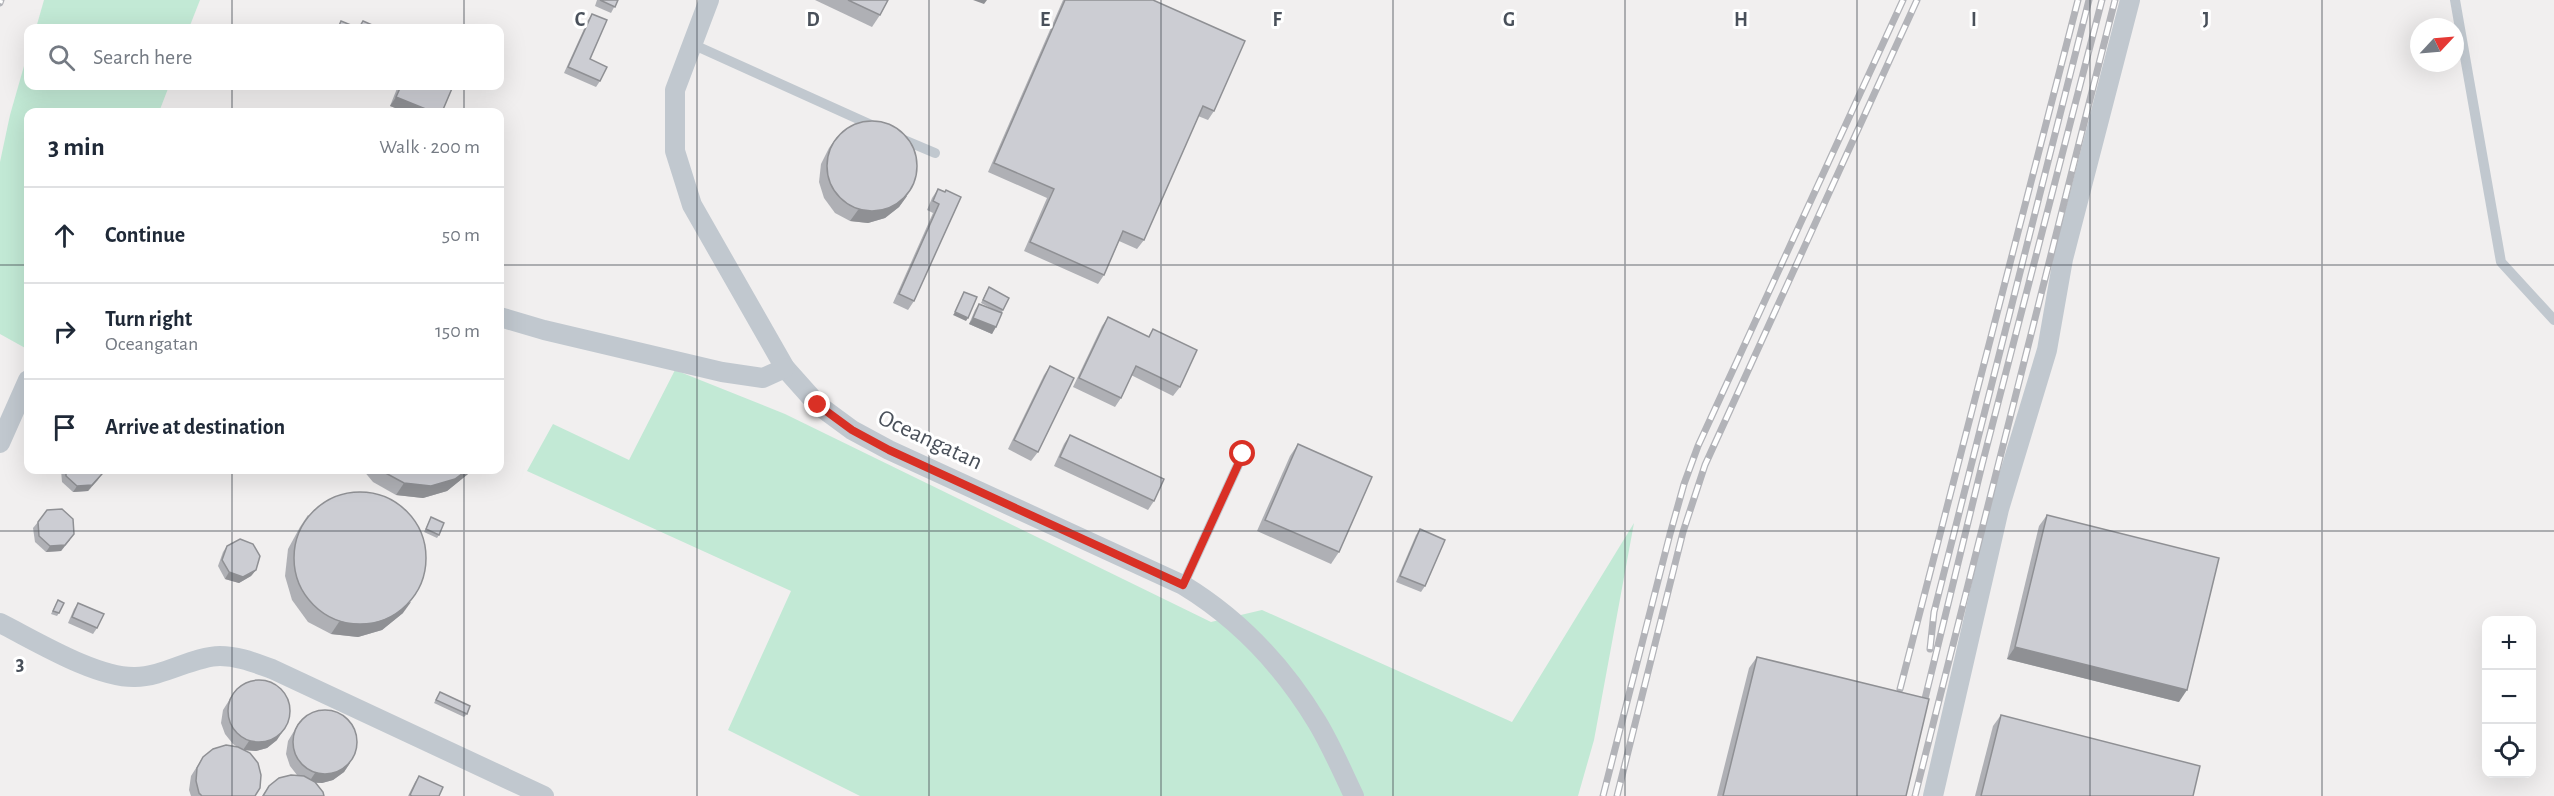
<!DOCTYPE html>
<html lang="en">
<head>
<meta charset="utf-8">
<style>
	body { margin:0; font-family:"Alegreya Sans",sans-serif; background:#f6f6f7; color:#1f2937 }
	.controls { position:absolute; right:18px; bottom:18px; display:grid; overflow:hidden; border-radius:12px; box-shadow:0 6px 24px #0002 }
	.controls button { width:54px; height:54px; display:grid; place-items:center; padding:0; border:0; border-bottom:2px solid #e0e1e3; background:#fff; color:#1f2937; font:30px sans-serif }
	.compass { position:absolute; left:2410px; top:18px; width:54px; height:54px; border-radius:50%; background:#fff; box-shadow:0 6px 24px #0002; rotate:64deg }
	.stop { position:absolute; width:18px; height:18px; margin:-14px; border:4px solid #d93025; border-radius:50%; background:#fff }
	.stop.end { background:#d93025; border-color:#fff; box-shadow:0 2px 6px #0008 }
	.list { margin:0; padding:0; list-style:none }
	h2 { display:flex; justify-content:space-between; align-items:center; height:78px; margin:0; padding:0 24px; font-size:26px }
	h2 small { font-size:20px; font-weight:400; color:#747a83 }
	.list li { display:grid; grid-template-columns:39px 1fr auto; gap:18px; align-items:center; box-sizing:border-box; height:96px; padding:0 24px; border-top:2px solid #e0e1e3 }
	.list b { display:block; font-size:22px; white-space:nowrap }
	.list p { margin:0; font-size:20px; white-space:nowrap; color:#747a83 }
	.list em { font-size:20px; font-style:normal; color:#747a83 }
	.icon { flex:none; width:33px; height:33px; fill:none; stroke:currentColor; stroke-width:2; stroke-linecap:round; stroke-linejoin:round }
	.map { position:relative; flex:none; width:2554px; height:796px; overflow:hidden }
	.search { position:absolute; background:#fff; box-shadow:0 6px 24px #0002; left:24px; top:24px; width:480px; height:66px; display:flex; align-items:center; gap:15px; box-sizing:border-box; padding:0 21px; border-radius:12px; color:#747a83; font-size:22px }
	.panel { position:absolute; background:#fff; box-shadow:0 6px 24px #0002; left:24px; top:108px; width:480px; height:366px; border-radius:12px }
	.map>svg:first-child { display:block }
	.green { fill:#c2e9d5 }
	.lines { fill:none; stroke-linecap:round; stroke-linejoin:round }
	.service { stroke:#c1c8cf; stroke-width:10 }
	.minor { stroke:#c1c8cf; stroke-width:20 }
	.rail-casing { stroke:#b2b3b8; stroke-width:7 }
	.rail { stroke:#fff; stroke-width:4.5; stroke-dasharray:14; stroke-linecap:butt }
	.wall { fill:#afb0b5 }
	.shaded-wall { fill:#8f9094 }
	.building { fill:#cccdd3; stroke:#8f9094; stroke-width:1.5 }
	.route { stroke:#d93025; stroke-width:8 }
	.grid { fill:none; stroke:#49505a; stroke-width:1.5; stroke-opacity:0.55 }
	.labels { text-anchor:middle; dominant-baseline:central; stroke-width:6; stroke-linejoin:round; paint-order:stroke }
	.street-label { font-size:24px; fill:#49505a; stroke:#fff }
	.grid-label { font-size:20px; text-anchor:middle; font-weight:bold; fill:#49505a; stroke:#fff; stroke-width:6; stroke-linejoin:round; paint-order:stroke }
</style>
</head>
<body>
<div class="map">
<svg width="2554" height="796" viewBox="0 0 2554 796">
	<rect width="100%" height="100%" fill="#f1efef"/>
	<g class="green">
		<polygon points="44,0 200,0 189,28 36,28"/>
		<polygon points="28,52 28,86 169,86 159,112 28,112 27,349 0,334 0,162 10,115"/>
		<polygon points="675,370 785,414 1211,622 1262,610 1512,722 1634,523 1594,740 1578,796 860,796 728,730 791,591 527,471 553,424 629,460"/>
	</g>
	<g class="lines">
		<g class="service">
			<polyline points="2455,0 2501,262 2554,320"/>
			<polyline points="692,44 878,128"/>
			<polyline points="897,137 935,153"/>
			<polyline points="1183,585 1243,454"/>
		</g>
		<g class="minor">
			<path d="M 709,0 L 675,90 L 675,151 L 692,205 L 785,368 L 818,405 L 852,430 L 889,450 L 1183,585 C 1239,619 1283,666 1317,722 C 1331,745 1342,771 1354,796"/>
			<polyline points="500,317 544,330 722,372 763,378 785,368"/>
			<polyline points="0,443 28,380"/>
			<path d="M 0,623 C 36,641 96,678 135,677 C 163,677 194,656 220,656 C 239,656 255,663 272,669 L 544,796"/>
			<polyline points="1933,796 1999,509 2047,350 2063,259 2130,0"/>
		</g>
		<g class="rail-casing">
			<g id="rail">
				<polyline points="0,3 1,0"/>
				<polyline points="1930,649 1934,612 2089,0"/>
				<polyline points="1900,689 2078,0"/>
				<polyline points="1921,715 1982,465 2102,0"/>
				<polyline points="1603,796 1670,534 1684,484 1698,446 1903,0"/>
				<polyline points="1617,796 1683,532 1705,465 1917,0"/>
				<polyline points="1915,796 2115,0"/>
			</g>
		</g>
		<use href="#rail" class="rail"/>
	</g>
	<g class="wall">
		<polygon points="597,0 618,0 611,13 595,6"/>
		<polygon points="815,0 888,0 880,15 872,27"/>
		<polygon points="1063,0 1153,0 1214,111 1208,120 1198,116 1144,240 1137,249 1119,241 1104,275 1098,284 1024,251 1047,198 988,172"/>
		<polygon points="592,14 590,59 600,81 596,87 564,73 588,20"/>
		<polygon points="398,86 453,86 442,112 406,112 390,106"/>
		<polygon points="837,137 907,196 899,207 885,218 868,223 850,221 835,213 824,198 819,182 821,164 829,148"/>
		<polygon points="938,189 945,192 914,301 908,310 893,303 933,213 927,210 932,198"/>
		<polygon points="987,290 1003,310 992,334 969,324 975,310 979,304 996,311 981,303"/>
		<polygon points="1108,317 1148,337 1153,329 1180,387 1173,396 1131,375 1121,398 1115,407 1073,387 1102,326"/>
		<polygon points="1050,366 1038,452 1031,461 1008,449 1044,375"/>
		<polygon points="1070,435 1154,501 1148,510 1054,466 1064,444"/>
		<polygon points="1298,444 1339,552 1331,564 1257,531 1290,456"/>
		<polygon points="61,470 102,470 98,480 88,491 73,492 62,482"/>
		<polygon points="363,470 471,470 468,474 447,491 423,498 396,495 373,482"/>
		<polygon points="308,515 403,613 382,630 358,637 331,634 308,622 292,600 285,576 288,549 300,527"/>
		<polygon points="2047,515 2179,702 2007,659 2039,526"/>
		<polygon points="431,517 439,535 437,538 424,532"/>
		<polygon points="38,522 70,540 61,551 46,552 35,542 33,528"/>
		<polygon points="1420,529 1425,586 1421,592 1396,582 1416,535"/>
		<polygon points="227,546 256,570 251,576 239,583 225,579 218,566 223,552"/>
		<polygon points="58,600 59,613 57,616 51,614"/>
		<polygon points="78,603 97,628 93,634 68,623 74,609"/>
		<polygon points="1757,657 1906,796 1717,796 1749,668"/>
		<polygon points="235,691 277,740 267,748 256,751 245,750 255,796 191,796 189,790 191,776 203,757 236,746 233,744 225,734 221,723 223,710"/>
		<polygon points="440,692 467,714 464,717 434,703"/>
		<polygon points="2001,715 2193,796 1975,796 1993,726"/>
		<polygon points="300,721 350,763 344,772 333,780 322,783 315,783 324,796 262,796 269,786 297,775 290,766 286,754 288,741"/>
		<polygon points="419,776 439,796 408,796 415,782"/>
	</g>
	<g class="shaded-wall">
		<polygon points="973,0 987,0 984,4"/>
		<polygon points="396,97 433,112 406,112 390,106"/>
		<polygon points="907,196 899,207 885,218 868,223 850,221 858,210"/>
		<polygon points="955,312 968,318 966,321 953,315"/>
		<polygon points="973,318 996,327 992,334 969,324"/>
		<polygon points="467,470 471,470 468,474 447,491 423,498 396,495 404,483"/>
		<polygon points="102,474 88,491 73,492 77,486"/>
		<polygon points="74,534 61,551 46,552 50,546"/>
		<polygon points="256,570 251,576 239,583 225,579 229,572"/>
		<polygon points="411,602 403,613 382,630 358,637 331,634 339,622"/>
		<polygon points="2015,647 2187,690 2179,702 2007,659"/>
		<polygon points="283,731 277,740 267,748 256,751 243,750 249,741"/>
		<polygon points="350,763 344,772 333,780 322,783 309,782 315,773"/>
	</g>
	<g class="building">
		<polygon points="600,0 618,0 615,7"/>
		<polygon points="848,0 888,0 880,15"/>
		<polygon points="1065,0 1153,0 1245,41 1214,111 1203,106 1144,240 1123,231 1104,275 1030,242 1054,189 994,163"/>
		<polygon points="592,14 607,20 590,59 607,67 600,81 568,67"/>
		<polygon points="341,21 358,28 338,28"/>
		<polygon points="363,21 379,28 359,28"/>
		<polygon points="401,86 453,86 442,112 433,112 396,97"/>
		<circle cx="872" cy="166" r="45"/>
		<polygon points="938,189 945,192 946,190 961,197 914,301 899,294 939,204 933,201"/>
		<polygon points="989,287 1009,298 1003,310 983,300"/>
		<polygon points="964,292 977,297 968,318 955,312"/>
		<polygon points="979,304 1002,313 996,327 973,318"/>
		<polygon points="1108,317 1149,337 1153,329 1197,350 1180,387 1136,366 1121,398 1079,378"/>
		<polygon points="1050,366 1074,378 1038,452 1014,440"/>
		<polygon points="1070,435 1164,479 1154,501 1060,457"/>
		<polygon points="1298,444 1372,477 1339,552 1265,520"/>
		<polygon points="66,470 102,470 102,474 92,485 77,486 66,476"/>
		<polygon points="380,470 467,470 455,479 431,486 404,483"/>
		<circle cx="360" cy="558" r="66"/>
		<polygon points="62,509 73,519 74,534 65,545 50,546 39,536 38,522 47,510"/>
		<polygon points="2047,515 2219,558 2187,690 2015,647"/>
		<polygon points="431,517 444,523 439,535 426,529"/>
		<polygon points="1420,529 1445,540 1425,586 1400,576"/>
		<polygon points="240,539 253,544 260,556 256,570 243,577 229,572 222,560 227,546"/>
		<polygon points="58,600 64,603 59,613 53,611"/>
		<polygon points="78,603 104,614 97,628 72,617"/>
		<polygon points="1757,657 1929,699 1906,796 1723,796"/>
		<circle cx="259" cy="711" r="31"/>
		<polygon points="440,692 470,706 467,714 436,700"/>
		<circle cx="325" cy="742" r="32"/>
		<polygon points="2001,715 2200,766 2193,796 1981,796"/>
		<polygon points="226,745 238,747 250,753 258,763 261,775 260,788 255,796 202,796 199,793 196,781 197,768 203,757 213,749"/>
		<polygon points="291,775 304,776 315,782 323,792 324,796 263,796 269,786 279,778"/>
		<polygon points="419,776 443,787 439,796 412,796 410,795"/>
	</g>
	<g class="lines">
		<polyline class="route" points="818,405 852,430 889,450 1183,585 1243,454"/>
	</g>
	<path class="grid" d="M 232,0 L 232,28M 464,0 L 464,28M 697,0 L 697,796M 929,0 L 929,796M 1161,0 L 1161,796M 1393,0 L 1393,796M 1625,0 L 1625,796M 1857,0 L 1857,796M 2090,0 L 2090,796M 2322,0 L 2322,796M 232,86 L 232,112M 464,86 L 464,112M 0,265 L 28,265M 500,265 L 2554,265M 232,470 L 232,796M 464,470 L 464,796M 0,531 L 2554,531"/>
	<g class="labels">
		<g class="street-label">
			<text transform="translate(930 440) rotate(25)">Oceangatan</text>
		</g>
	</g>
	<g class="grid-label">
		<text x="580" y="26">C</text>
		<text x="813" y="26">D</text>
		<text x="1045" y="26">E</text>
		<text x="1277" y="26">F</text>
		<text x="1509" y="26">G</text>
		<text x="1741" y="26">H</text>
		<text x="1974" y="26">I</text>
		<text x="2206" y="26">J</text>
		<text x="20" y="670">3</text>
	</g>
</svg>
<div class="controls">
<button>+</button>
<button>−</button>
<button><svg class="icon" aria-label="locate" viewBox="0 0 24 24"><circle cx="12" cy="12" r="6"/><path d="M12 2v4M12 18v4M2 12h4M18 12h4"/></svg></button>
</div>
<svg class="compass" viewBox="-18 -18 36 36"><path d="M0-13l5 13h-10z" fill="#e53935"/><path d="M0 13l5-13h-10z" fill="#747a83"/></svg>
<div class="stop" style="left:1243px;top:454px"></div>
<div class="stop end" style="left:818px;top:405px"></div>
<div class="search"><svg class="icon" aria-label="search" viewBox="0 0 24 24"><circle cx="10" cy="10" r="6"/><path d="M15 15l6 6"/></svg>Search here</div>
<section class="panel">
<h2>3 min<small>Walk · 200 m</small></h2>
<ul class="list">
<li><svg class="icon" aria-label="ahead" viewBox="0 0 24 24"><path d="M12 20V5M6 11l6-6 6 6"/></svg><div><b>Continue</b></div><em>50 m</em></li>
<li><svg class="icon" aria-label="right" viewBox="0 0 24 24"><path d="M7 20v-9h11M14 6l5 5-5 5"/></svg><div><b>Turn right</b><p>Oceangatan</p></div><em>150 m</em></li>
<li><svg class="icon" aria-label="arrive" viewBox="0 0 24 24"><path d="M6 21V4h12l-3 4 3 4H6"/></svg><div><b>Arrive at destination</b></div></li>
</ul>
</section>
</div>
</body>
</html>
